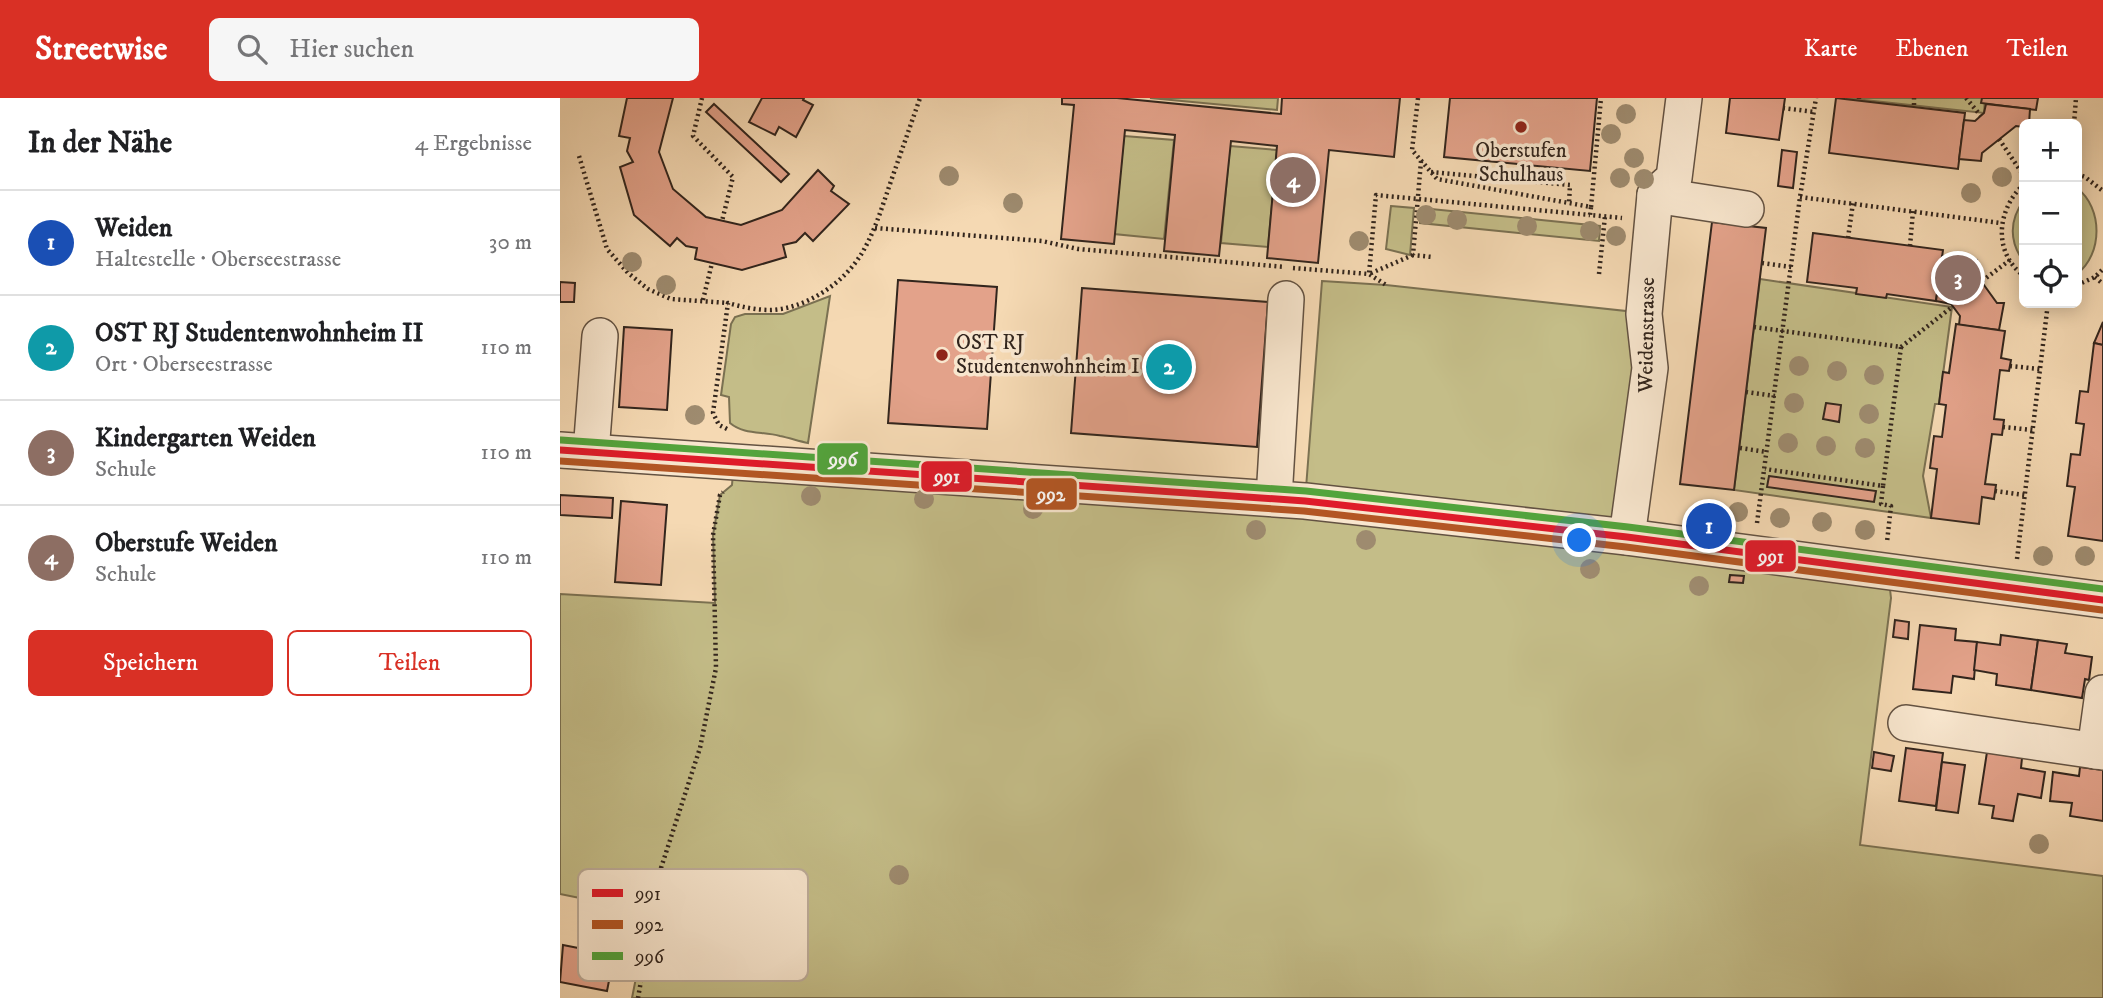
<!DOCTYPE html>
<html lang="de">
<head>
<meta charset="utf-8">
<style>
	body { margin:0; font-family:"IM FELL DW Pica",serif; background:#f6f6f6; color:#202124 }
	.controls { position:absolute; right:21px; top:21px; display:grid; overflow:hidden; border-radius:10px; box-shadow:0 4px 18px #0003 }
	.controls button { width:63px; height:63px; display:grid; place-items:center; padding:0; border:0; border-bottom:2px solid #e0e0e0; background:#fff; color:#202124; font:35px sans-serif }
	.you { position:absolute; left:1020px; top:443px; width:24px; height:24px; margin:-18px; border:5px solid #fff; border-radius:50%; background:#1a73e8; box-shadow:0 0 0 10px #1a73e833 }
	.badge { display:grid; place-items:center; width:46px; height:46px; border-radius:50%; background:#d93025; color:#fff; font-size:23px; font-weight:700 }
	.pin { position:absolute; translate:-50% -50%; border:4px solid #fff; box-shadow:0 2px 7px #0006 }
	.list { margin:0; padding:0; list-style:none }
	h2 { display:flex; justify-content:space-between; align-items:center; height:91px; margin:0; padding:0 28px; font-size:30px }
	h2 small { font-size:23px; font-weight:400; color:#757577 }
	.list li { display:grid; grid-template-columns:46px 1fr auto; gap:21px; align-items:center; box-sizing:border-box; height:105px; padding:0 28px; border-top:2px solid #e0e0e0 }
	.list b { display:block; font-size:26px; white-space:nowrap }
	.list p { margin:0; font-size:23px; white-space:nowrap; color:#757577 }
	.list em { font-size:23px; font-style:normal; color:#757577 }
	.actions { display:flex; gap:14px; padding:21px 28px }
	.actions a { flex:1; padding:16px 0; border:2px solid #d93025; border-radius:10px; text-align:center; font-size:24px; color:#d93025 }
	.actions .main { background:#d93025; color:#fff }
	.icon { flex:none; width:38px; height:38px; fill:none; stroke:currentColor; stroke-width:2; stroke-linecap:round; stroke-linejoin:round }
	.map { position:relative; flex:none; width:1543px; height:900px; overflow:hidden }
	header { display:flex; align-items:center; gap:42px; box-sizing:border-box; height:98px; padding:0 35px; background:#d93025; color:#fff }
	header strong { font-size:33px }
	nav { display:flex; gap:38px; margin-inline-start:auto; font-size:24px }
	.search { width:490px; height:63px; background:#f6f6f6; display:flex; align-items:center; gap:18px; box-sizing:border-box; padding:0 24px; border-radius:10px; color:#757577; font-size:26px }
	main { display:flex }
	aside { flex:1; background:#fff }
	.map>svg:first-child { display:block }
	.green { fill:#c4bd88; stroke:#7b7152; stroke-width:2 }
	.building { fill:#e3a28a; stroke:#32251d; stroke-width:2 }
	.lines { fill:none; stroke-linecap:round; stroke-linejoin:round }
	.minor-casing { stroke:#635242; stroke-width:38 }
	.path { stroke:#32251d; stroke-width:4.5; stroke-dasharray:2 3.5; stroke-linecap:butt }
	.minor { stroke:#f8e6ce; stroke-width:35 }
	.bus-1-casing { stroke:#f8e6ce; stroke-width:12 }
	.bus-2-casing { stroke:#f8e6ce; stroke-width:12 }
	.bus-3-casing { stroke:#f8e6ce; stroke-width:12 }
	.bus-1 { stroke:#df1b2a; stroke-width:7 }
	.bus-2 { stroke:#b35624; stroke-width:7 }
	.bus-3 { stroke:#52a43c; stroke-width:7 }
	.tree { fill:#9e8b6f }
	.poi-dot { fill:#8f2418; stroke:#f8e6ce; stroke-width:2.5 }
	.labels { text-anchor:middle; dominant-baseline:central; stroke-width:7; stroke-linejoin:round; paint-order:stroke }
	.poi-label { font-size:21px; fill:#32251d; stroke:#f8e6ce }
	.street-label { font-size:21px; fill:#32251d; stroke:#f8e6ce }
	.key { fill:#f8e6ce; stroke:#bdac99; stroke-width:2 }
	.key-label { font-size:19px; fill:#32251d }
	.line-badge { stroke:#f8e6ce; stroke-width:2.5 }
	.badge-label { font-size:19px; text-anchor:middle; font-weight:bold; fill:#fff }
</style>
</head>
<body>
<header>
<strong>Streetwise</strong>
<div class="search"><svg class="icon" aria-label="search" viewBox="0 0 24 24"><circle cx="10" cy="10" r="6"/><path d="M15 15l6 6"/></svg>Hier suchen</div>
<nav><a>Karte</a><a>Ebenen</a><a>Teilen</a></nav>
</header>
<main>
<aside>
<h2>In der Nähe<small>4 Ergebnisse</small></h2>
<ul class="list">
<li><span class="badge" style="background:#1a4fb4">1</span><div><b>Weiden</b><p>Haltestelle · Oberseestrasse</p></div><em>30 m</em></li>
<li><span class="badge" style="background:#0f9aa8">2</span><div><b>OST RJ Studentenwohnheim II</b><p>Ort · Oberseestrasse</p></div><em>110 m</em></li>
<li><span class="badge" style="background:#8d6e63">3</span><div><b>Kindergarten Weiden</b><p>Schule</p></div><em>110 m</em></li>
<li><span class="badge" style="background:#8d6e63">4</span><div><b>Oberstufe Weiden</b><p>Schule</p></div><em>110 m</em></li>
</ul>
<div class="actions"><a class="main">Speichern</a><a>Teilen</a></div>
</aside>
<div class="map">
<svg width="1543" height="900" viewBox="0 0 1543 900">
	<rect width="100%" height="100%" fill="#f5d9b3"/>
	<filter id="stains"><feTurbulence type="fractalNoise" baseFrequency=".00286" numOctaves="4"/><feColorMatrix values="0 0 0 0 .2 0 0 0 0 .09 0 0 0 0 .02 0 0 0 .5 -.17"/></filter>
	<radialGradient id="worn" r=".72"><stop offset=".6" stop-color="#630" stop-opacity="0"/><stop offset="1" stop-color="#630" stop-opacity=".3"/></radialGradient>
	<g class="green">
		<polygon points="590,0 718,0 717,12"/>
		<polygon points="1286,0 1425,0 1424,15"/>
		<polygon points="564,38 614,42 604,141 554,136"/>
		<polygon points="670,48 717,52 708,149 661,145"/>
		<path d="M 1517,90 C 1543,110 1543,156 1517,176 Z"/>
		<path d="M 1464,102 L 1464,164 C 1449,144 1449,122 1464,102 Z"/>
		<polygon points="831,108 854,110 850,157 826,151"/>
		<polygon points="861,110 1040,128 1039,143 860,125"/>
		<polygon points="1200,181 1392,209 1379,306 1375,306 1363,378 1371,420 1174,392"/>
		<polygon points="762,183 826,187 1075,214 1067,439 1328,474 1331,500 1300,747 1543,778 1543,900 72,900 89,814 0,796 0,496 155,505 153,437 160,397 172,387 174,363 745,403"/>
		<path d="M 270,198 L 248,345 C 238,343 230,340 220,338 C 203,333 184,337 170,325 L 169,299 L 161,297 L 171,226 L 175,219 L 185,216 L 223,216 Z"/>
	</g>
	<g class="building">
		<polygon points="67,0 113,0 99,54 113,91 146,119 181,127 222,112 258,72 274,88 271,93 289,106 253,143 245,135 236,144 223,147 226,159 182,172 135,161 137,150 126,148 117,140 110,148 74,117 60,69 73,64 67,53 70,40 59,38"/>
		<polygon points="202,0 244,0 243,2 253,7 236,39 219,29 215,37 189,24"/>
		<polygon points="502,0 557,0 721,16 722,0 840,0 834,59 769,52 758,165 707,160 717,48 671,43 659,158 604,153 615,37 565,32 554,146 501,141 514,7 502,6"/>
		<polygon points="890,0 1037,0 1030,73 884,59"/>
		<polygon points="1170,0 1225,0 1219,42 1166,35"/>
		<polygon points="1276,0 1405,15 1398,71 1269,55"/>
		<polygon points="1422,0 1478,0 1476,12 1421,5"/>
		<polygon points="154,6 229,76 221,84 146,14"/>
		<polygon points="1426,6 1470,11 1469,26 1464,26 1464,29 1456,28 1422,55 1421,63 1399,61 1404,22 1415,23 1424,15"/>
		<polygon points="1222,52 1237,54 1233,90 1218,88"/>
		<polygon points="1152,124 1206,130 1174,392 1120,386"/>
		<polygon points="1253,135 1383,152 1376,203 1327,196 1326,200 1296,196 1297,190 1247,184"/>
		<polygon points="1382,158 1417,162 1416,176 1437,205 1444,205 1439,232 1399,227 1400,218 1391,206 1376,203"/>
		<polygon points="338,182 437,189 427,331 328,325"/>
		<polygon points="0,184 15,185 14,204 0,204"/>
		<polygon points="522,190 708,204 697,349 511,335"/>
		<polygon points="1543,224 1543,247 1534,245"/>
		<polygon points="1396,226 1445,233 1441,260 1451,262 1449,273 1440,272 1434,321 1444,322 1442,337 1432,336 1425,386 1436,387 1434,401 1422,399 1419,426 1371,420 1377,371 1370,370 1374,338 1382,339 1386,307 1379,306 1383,274 1389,275"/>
		<polygon points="64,229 112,232 107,312 59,309"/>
		<polygon points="1534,245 1543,247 1543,443 1508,438 1515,389 1507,388 1511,356 1520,357 1524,326 1516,325 1520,293 1528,294"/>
		<polygon points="1266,305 1281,307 1279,324 1263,321"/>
		<polygon points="1209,378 1316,393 1314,404 1207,389"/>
		<polygon points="0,397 53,400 52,420 0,417"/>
		<polygon points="61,403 107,407 101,487 55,484"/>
		<polygon points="1159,419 1172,421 1171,430 1158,428"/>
		<polygon points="1170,477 1184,478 1183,485 1169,484"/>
		<polygon points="1335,522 1349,524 1348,541 1333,539"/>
		<polygon points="1360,527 1396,531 1395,542 1417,544 1414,581 1393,578 1391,595 1353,591"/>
		<polygon points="1441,537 1478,542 1471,592 1436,587 1437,576 1414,572 1417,544 1440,547"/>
		<polygon points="1478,542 1507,546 1505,555 1532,559 1529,582 1525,581 1522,600 1471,592"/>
		<polygon points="1346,650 1383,655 1376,708 1339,703"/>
		<polygon points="1314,654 1334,658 1331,673 1312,670"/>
		<polygon points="1427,654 1462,660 1461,670 1485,674 1481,700 1458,696 1453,723 1432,720 1434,708 1419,706"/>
		<polygon points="1382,664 1405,667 1398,715 1376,712"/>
		<polygon points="1520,669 1543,672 1543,723 1510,718 1512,705 1490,703 1493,674 1519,678"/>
		<polygon points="3,847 54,857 47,893 0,884"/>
	</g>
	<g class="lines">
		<g class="minor-casing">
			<g id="minor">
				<polyline points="1095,97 1186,111"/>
				<polyline points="0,352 745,403 1067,439 1543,502"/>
				<polyline points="31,354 40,238"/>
				<polyline points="714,400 726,201"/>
				<polyline points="1067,439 1090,270 1084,216 1095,97 1114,80 1124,0"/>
				<polyline points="1346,625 1543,654"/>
				<polyline points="1535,653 1543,595"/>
			</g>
		</g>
		<g class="path">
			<polyline points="142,0 133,38 173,79 162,123"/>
			<polyline points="858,0 852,52 877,81 1031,109 1030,117 1062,120"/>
			<polyline points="1406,0 1421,18"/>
			<polyline points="1299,1 1299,0"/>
			<polyline points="1354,7 1354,0"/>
			<polyline points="1223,10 1255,14"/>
			<polyline points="1514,26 1516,0"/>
			<polyline points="1439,41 1464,78"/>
			<polyline points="19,58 47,151 68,175 88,191 111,201 168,205"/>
			<polyline points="861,63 853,157 872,159"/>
			<polyline points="871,74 1010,87 1009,105"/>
			<polyline points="1517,76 1525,79 1543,93"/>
			<path d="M 1464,86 C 1437,111 1432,154 1464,178"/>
			<polyline points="1240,99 1441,125"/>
			<polyline points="1031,109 1041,0"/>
			<polyline points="315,130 482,143 518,151 725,169"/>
			<polyline points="1288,140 1293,105"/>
			<polyline points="1350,148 1353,113"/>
			<polyline points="853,157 809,176 816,97 1030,117"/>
			<polyline points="1202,165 1232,169"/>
			<polyline points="733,170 809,176 826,187"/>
			<polyline points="1039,176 1045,118"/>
			<polyline points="1535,179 1543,186"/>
			<polyline points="1422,183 1450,162"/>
			<polyline points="1517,187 1535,179 1543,171"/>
			<polyline points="143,202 152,165"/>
			<polyline points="1194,229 1341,249 1323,388 1205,371"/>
			<polyline points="1341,249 1392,209"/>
			<polyline points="1450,268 1480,271"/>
			<polyline points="1186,294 1215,298"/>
			<polyline points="1443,329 1473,332"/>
			<path d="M 167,331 L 159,327 L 153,315 L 168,205 C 182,209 196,212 210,212 C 246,211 284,185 302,155 C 315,133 322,109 330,86 C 340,57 350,29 360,0"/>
			<polyline points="1180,350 1207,354"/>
			<polyline points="1323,388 1321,406 1331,408 1327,444"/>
			<polyline points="1435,393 1465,397"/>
			<polyline points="1197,425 1240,99 1256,0"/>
			<polyline points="1457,461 1488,205"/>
			<polyline points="78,900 101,770 140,650 156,570 153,437 160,397 163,394"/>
		</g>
		<use href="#minor" class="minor"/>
		<g class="bus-1-casing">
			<polyline id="bus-1" points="0,352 745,403 1067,439 1543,502"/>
		</g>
		<g class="bus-2-casing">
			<polyline id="bus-2" points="0,363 744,413 1066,449 1542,512"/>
		</g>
		<g class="bus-3-casing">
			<polyline id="bus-3" points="1,342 746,393 1068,429 1543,491"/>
		</g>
		<use href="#bus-1" class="bus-1"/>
		<use href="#bus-2" class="bus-2"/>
		<use href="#bus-3" class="bus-3"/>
	</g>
	<g class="tree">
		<circle cx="1066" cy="16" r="10"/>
		<circle cx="1051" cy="36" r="10"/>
		<circle cx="1074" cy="60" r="10"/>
		<circle cx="389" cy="78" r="10"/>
		<circle cx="1442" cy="79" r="10"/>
		<circle cx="1060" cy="80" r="10"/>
		<circle cx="1084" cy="81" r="10"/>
		<circle cx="1411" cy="95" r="10"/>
		<circle cx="453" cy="105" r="10"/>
		<circle cx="866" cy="117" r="10"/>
		<circle cx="897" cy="122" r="10"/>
		<circle cx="967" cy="128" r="10"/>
		<circle cx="1030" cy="133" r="10"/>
		<circle cx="1056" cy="138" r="10"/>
		<circle cx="799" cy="143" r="10"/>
		<circle cx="72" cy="164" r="10"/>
		<circle cx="106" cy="187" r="10"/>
		<circle cx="1239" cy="268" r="10"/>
		<circle cx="1277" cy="273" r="10"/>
		<circle cx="1314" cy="277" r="10"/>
		<circle cx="1234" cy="305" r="10"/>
		<circle cx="1309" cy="316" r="10"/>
		<circle cx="135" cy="317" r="10"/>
		<circle cx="1228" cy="345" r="10"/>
		<circle cx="1266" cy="348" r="10"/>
		<circle cx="1305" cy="350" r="10"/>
		<circle cx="251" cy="398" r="10"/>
		<circle cx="364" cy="401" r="10"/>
		<circle cx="473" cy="411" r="10"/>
		<circle cx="1178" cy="414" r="10"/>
		<circle cx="1220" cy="420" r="10"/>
		<circle cx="1262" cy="424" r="10"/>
		<circle cx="696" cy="432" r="10"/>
		<circle cx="1305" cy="432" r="10"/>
		<circle cx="806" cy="442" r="10"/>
		<circle cx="1483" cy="458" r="10"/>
		<circle cx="1525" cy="458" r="10"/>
		<circle cx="1030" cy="471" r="10"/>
		<circle cx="1139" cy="488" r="10"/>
		<circle cx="1479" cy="746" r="10"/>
		<circle cx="339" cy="777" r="10"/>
	</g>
	<g class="poi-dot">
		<circle cx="961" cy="29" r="7"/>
		<circle cx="382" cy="257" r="7"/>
	</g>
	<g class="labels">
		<g class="poi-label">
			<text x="961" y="53">Oberstufen<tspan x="961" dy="24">Schulhaus</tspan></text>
			<text x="396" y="245" text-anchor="start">OST RJ<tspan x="396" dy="24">Studentenwohnheim I</tspan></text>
		</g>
		<g class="street-label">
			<text transform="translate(1087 237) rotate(-89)">Weidenstrasse</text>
		</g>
	</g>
	<rect x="18" y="771" width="230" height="112" rx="10" class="key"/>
	<rect x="32" y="791" width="31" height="8" fill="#df1b2a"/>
	<rect x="32" y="822" width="31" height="9" fill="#b35624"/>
	<rect x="32" y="854" width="31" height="8" fill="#52a43c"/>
	<g class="key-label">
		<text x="75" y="802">991</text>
		<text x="75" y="833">992</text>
		<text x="75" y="865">996</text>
	</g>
	<g class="line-badge">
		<rect x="256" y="344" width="53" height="34" rx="7" fill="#52a43c"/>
		<rect x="360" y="362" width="53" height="33" rx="7" fill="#df1b2a"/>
		<rect x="465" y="379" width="53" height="34" rx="7" fill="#b35624"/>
		<rect x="1184" y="441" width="53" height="34" rx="7" fill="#df1b2a"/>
	</g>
	<g class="badge-label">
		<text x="283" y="368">996</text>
		<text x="387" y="385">991</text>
		<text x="491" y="403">992</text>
		<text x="1211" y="465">991</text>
	</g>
	<rect width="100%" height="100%" filter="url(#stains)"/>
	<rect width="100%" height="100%" fill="url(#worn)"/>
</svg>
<div class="controls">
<button>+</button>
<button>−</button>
<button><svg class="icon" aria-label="locate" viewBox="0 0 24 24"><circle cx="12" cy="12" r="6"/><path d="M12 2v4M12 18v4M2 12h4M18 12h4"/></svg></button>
</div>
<div class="you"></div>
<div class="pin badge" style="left:1149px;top:428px;background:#1a4fb4">1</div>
<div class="pin badge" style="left:609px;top:269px;background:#0f9aa8">2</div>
<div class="pin badge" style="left:1398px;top:180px;background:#8d6e63">3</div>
<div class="pin badge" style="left:733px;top:82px;background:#8d6e63">4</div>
</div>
</main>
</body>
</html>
